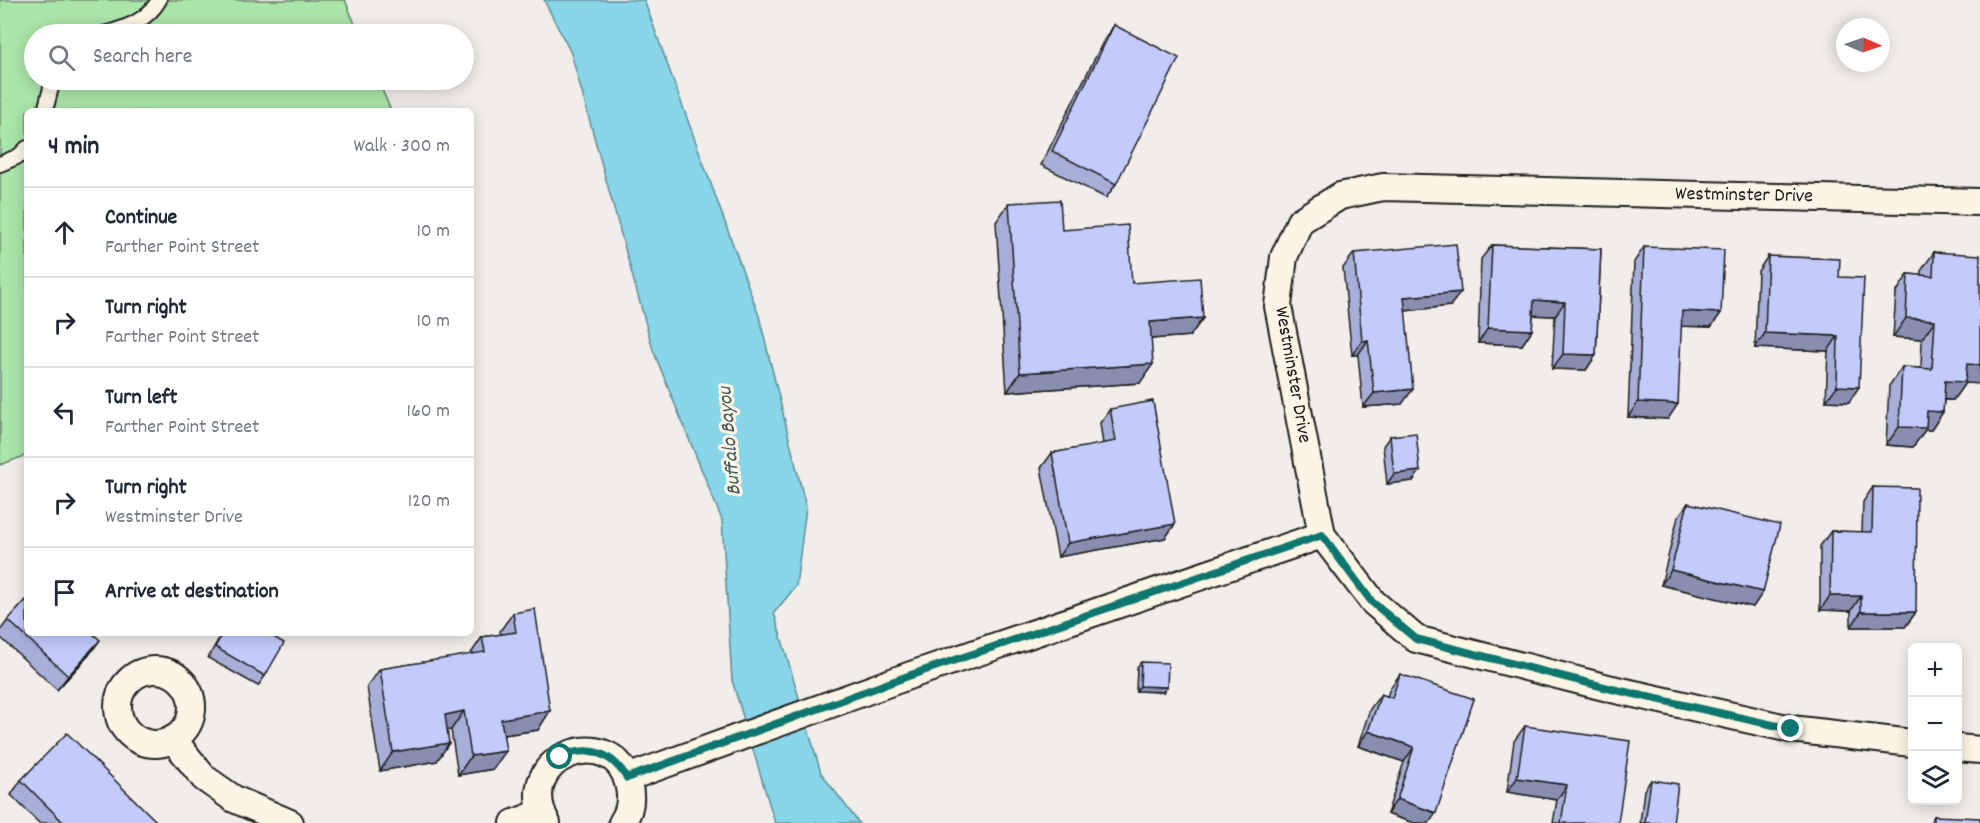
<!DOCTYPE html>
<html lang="en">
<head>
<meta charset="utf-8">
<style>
	body { margin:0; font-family:Dekko,sans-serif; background:#f2f2f3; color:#1f2937 }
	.controls { position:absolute; right:18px; bottom:18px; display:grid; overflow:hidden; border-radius:9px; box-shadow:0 3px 15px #0003 }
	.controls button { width:54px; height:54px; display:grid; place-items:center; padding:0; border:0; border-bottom:2px solid #e0e1e3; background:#fff; color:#1f2937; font:30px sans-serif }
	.compass { position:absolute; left:1836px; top:18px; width:54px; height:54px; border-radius:50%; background:#fff; box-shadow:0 3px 15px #0003; rotate:92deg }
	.stop { position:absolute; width:18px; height:18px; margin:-14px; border:4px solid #0f766e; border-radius:50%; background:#fff }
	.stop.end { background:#0f766e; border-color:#fff; box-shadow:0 2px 6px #0008 }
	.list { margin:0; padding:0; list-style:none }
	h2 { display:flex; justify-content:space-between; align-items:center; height:78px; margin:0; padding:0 24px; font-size:26px }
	h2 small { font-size:20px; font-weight:400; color:#747a83 }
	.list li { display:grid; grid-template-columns:39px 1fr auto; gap:18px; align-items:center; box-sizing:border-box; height:90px; padding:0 24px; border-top:2px solid #e0e1e3 }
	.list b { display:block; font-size:22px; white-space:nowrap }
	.list p { margin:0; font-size:20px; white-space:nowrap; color:#747a83 }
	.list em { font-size:20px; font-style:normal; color:#747a83 }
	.icon { flex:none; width:33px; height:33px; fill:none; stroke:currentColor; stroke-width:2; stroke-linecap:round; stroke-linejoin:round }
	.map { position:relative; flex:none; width:1980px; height:823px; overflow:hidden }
	.search { position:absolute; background:#fff; box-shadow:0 3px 15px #0003; left:24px; top:24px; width:450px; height:66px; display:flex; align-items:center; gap:15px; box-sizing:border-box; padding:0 21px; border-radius:33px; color:#747a83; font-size:22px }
	.panel { position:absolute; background:#fff; box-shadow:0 3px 15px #0003; left:24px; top:108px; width:450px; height:528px; border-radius:9px }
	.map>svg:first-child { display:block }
	.green { fill:#aae5aa; stroke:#638063; stroke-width:1.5 }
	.water { fill:#89d6e8; stroke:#5d8c96; stroke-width:1.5 }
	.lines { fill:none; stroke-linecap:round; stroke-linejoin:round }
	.service-casing { stroke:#1c1c1c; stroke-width:18 }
	.minor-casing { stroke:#1c1c1c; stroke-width:30 }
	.service { stroke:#fcf5e5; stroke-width:14 }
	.minor { stroke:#fcf5e5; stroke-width:26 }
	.wall { fill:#a7afd9; stroke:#1c1c1c; stroke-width:1.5 }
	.shaded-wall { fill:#888eb0; stroke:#1c1c1c; stroke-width:1.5 }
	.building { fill:#c2cbfc; stroke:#1c1c1c; stroke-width:1.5 }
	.route { stroke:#0f766e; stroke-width:8 }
	.labels { text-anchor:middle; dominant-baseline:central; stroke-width:6; stroke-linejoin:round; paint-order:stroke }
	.street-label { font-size:20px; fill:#1c1c1c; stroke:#fcf5e5 }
	.water-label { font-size:21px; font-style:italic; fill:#3d5459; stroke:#fcf5e5 }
</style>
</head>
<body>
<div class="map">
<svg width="1980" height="823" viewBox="0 0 1980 823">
	<rect width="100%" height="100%" fill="#f0edea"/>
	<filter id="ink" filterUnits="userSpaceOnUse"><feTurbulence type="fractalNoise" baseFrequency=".0167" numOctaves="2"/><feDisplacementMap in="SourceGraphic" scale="12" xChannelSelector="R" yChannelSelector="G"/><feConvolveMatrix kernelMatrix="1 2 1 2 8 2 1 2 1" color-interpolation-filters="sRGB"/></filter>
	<g filter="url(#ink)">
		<polygon class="green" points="0,0 345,0 359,34 34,34 34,80 378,80 391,111 27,111 27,455 0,465"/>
		<polygon class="water" points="544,0 644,0 759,316 806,507 796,586 774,613 821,773 859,823 775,823 732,680 722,520 653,350 571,53"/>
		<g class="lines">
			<g class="service-casing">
				<g id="service">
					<path d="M 104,34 C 126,28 147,21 159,0"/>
					<polyline points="45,111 53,80"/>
					<polyline points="0,164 19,156 27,148"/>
				</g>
			</g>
			<g class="minor-casing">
				<g id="minor">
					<circle cx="155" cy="707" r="37"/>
					<polyline points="173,739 204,778 234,799 290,823"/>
					<polyline points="1912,743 1791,729 1612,689 1416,639 1373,602 1322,535 1278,306 1284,257 1300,221 1340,196 1383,187 1980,202"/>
					<polyline points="1958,748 1980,750"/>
					<polyline points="627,778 911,675 1322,535"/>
					<polyline points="514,823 541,813"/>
					<path d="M 547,823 C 510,756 614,721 628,783 C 632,797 631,810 622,823"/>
				</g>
			</g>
			<use href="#service" class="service"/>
			<use href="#minor" class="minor"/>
		</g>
		<g class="wall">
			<polygon points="1114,25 1116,184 1106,198 1041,165 1104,40"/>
			<polygon points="1009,203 1062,230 1132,283 1203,318 1190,336 1151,339 1140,383 1007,392 996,222"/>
			<polygon points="1492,245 1601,249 1596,355 1586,370 1552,369 1555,316 1533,315 1532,330 1522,345 1478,343 1481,259"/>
			<polygon points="1644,247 1721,313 1711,327 1681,326 1668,419 1628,417 1634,262"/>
			<polygon points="1934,252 1965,383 1953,400 1944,400 1943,412 1931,430 1925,430 1913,447 1886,445 1889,386 1902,367 1921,368 1922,339 1893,337 1896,293 1908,274 1921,275 1921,271"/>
			<polygon points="1354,253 1450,306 1405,311 1402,404 1363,407 1358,355 1352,355 1343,268"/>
			<polygon points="1768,256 1839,277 1849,402 1826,401 1828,351 1755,348 1758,271"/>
			<polygon points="1110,409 1175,524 1165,538 1058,557 1041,468 1052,453 1103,444 1100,423"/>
			<polygon points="1390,436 1413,481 1387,484 1383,446"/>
			<polygon points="1873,487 1916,612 1905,627 1851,627 1851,611 1820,610 1820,546 1831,531 1862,532 1863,502"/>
			<polygon points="1688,503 1763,592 1753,607 1661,585 1678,517"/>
			<polygon points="513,613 538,730 504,735 493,769 458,775 451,730 447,730 437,761 380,771 367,687 380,669 470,655 482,637 501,635 500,631"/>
			<polygon points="8,620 89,655 57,690 0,637 0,631"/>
			<polygon points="222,633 267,633 265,676 258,686 208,658"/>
			<polygon points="1141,662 1163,692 1136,691 1137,667"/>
			<polygon points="1400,674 1429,823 1414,823 1387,814 1404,762 1358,746 1370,709 1381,694 1387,697 1390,688"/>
			<polygon points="1525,726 1618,823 1553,823 1557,800 1507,792 1514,741"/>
			<polygon points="21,780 158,823 39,823 11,795"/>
			<polygon points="1651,780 1673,823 1640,823 1644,790"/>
			<polygon points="1934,816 1980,823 1930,823"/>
		</g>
		<g class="shaded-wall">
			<polygon points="1461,292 1450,306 1394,312 1404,297"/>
			<polygon points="1534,300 1565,302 1555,316 1523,315"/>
			<polygon points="1682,311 1721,313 1711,327 1672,326"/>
			<polygon points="1203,318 1190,336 1137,340 1150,322"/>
			<polygon points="1906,318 1935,320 1922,339 1893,337"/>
			<polygon points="1488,328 1532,330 1522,345 1478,343"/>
			<polygon points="1765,333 1838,336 1828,351 1755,348"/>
			<polygon points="1368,340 1358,355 1352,355 1362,341"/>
			<polygon points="1563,354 1596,355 1586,370 1552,369"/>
			<polygon points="1153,364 1140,383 1007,392 1020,373"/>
			<polygon points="1967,364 1980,365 1980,384 1965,383 1953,400 1932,399 1945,381"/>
			<polygon points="1837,386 1859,387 1849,402 1826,401"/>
			<polygon points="1413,389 1402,404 1363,407 1374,393"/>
			<polygon points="1638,402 1678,404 1668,419 1628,417"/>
			<polygon points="1927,411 1943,412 1931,430 1925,430 1913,447 1886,445 1899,427"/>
			<polygon points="1420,471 1413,481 1387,484 1394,474"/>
			<polygon points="1175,524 1165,538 1058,557 1068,543"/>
			<polygon points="1671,570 1763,592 1753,607 1661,585"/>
			<polygon points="1830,596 1861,596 1851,611 1820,610"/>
			<polygon points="1861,612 1916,612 1905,627 1851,627"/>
			<polygon points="100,640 89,655 57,690 68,676"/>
			<polygon points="1140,686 1167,687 1163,692 1136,691"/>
			<polygon points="464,711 451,730 432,733 445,715"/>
			<polygon points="550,711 538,730 488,737 501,719"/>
			<polygon points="1368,731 1414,747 1404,762 1358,746"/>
			<polygon points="449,743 437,761 380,771 393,752"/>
			<polygon points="506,751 493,769 458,775 471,756"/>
			<polygon points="1517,778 1567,785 1557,800 1507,792"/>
			<polygon points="1397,799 1436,813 1429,823 1414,823 1387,814"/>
		</g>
		<g class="building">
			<polygon points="1114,25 1179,58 1116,184 1052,151"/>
			<polygon points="1060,200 1062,230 1128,225 1132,283 1200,278 1203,318 1150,322 1153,364 1020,373 1009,203"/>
			<polygon points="1456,244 1461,292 1404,297 1413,389 1374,393 1368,340 1362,341 1354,253"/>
			<polygon points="1492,245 1601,249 1596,355 1563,354 1565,302 1534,300 1532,330 1488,328"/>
			<polygon points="1644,247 1724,250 1721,313 1682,311 1678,404 1638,402"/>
			<polygon points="1934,252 1980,255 1980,365 1967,364 1965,382 1945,381 1943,412 1927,411 1926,428 1899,427 1902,367 1932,369 1935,320 1906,318 1908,274 1933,276"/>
			<polygon points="1768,256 1840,259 1839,277 1864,278 1859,387 1837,386 1838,336 1765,333"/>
			<polygon points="1153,401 1175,524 1068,543 1052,453 1116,441 1110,409"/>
			<polygon points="1416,433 1420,471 1394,474 1390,436"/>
			<polygon points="1873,487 1917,488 1916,612 1861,612 1861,596 1830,596 1831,531 1872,532"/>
			<polygon points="1688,503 1780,525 1763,592 1671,570"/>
			<polygon points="27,599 27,633 92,633 100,640 68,676 8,620"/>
			<polygon points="535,609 550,711 501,719 506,751 471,756 464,711 445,715 449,743 393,752 380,669 485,652 482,637 516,632 513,613"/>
			<polygon points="223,633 267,633 284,643 265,676 215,647"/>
			<polygon points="1141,662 1168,663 1167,687 1140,686"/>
			<polygon points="1400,674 1474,699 1436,813 1397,799 1414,747 1368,731 1381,694 1392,698"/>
			<polygon points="1525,726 1630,741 1618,823 1561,823 1567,785 1517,778"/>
			<polygon points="67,733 158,823 64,823 21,780"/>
			<polygon points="1651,780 1678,784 1673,823 1645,823"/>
			<polygon points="1934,816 1980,818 1980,823 1934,823"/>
		</g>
	</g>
	<g class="lines" filter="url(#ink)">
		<path class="route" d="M 560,757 C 589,745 611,752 627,778 L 911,675 L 1322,535 L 1372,602 L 1416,639 L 1612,689 L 1791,729"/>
	</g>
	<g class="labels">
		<g class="street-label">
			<text transform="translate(1744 196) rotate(1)">Westminster Drive</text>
			<text transform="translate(1292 375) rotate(80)">Westminster Drive</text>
		</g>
		<g class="water-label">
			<text transform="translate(731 441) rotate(-95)">Buffalo Bayou</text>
		</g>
	</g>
</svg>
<div class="controls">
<button>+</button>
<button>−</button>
<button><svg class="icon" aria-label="layers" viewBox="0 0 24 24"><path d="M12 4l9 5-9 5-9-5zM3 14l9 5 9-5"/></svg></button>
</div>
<svg class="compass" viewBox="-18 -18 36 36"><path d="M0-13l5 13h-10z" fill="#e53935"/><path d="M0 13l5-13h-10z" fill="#747a83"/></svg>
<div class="stop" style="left:560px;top:757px"></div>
<div class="stop end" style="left:1791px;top:729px"></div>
<div class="search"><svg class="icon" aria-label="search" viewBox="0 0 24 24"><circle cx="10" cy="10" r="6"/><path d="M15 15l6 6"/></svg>Search here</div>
<section class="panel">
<h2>4 min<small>Walk · 300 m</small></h2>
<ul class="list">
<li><svg class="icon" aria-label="ahead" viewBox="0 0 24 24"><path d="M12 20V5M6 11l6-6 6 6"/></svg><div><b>Continue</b><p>Farther Point Street</p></div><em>10 m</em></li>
<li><svg class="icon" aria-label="right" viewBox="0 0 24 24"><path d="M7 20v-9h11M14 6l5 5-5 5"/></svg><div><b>Turn right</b><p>Farther Point Street</p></div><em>10 m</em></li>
<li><svg class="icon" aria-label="left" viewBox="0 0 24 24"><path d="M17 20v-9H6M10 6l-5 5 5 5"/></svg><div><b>Turn left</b><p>Farther Point Street</p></div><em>160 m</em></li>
<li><svg class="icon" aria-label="right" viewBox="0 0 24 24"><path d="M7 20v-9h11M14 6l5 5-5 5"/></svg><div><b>Turn right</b><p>Westminster Drive</p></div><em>120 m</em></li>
<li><svg class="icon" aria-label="arrive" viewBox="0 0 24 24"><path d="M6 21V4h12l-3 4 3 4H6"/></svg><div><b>Arrive at destination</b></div></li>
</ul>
</section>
</div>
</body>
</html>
